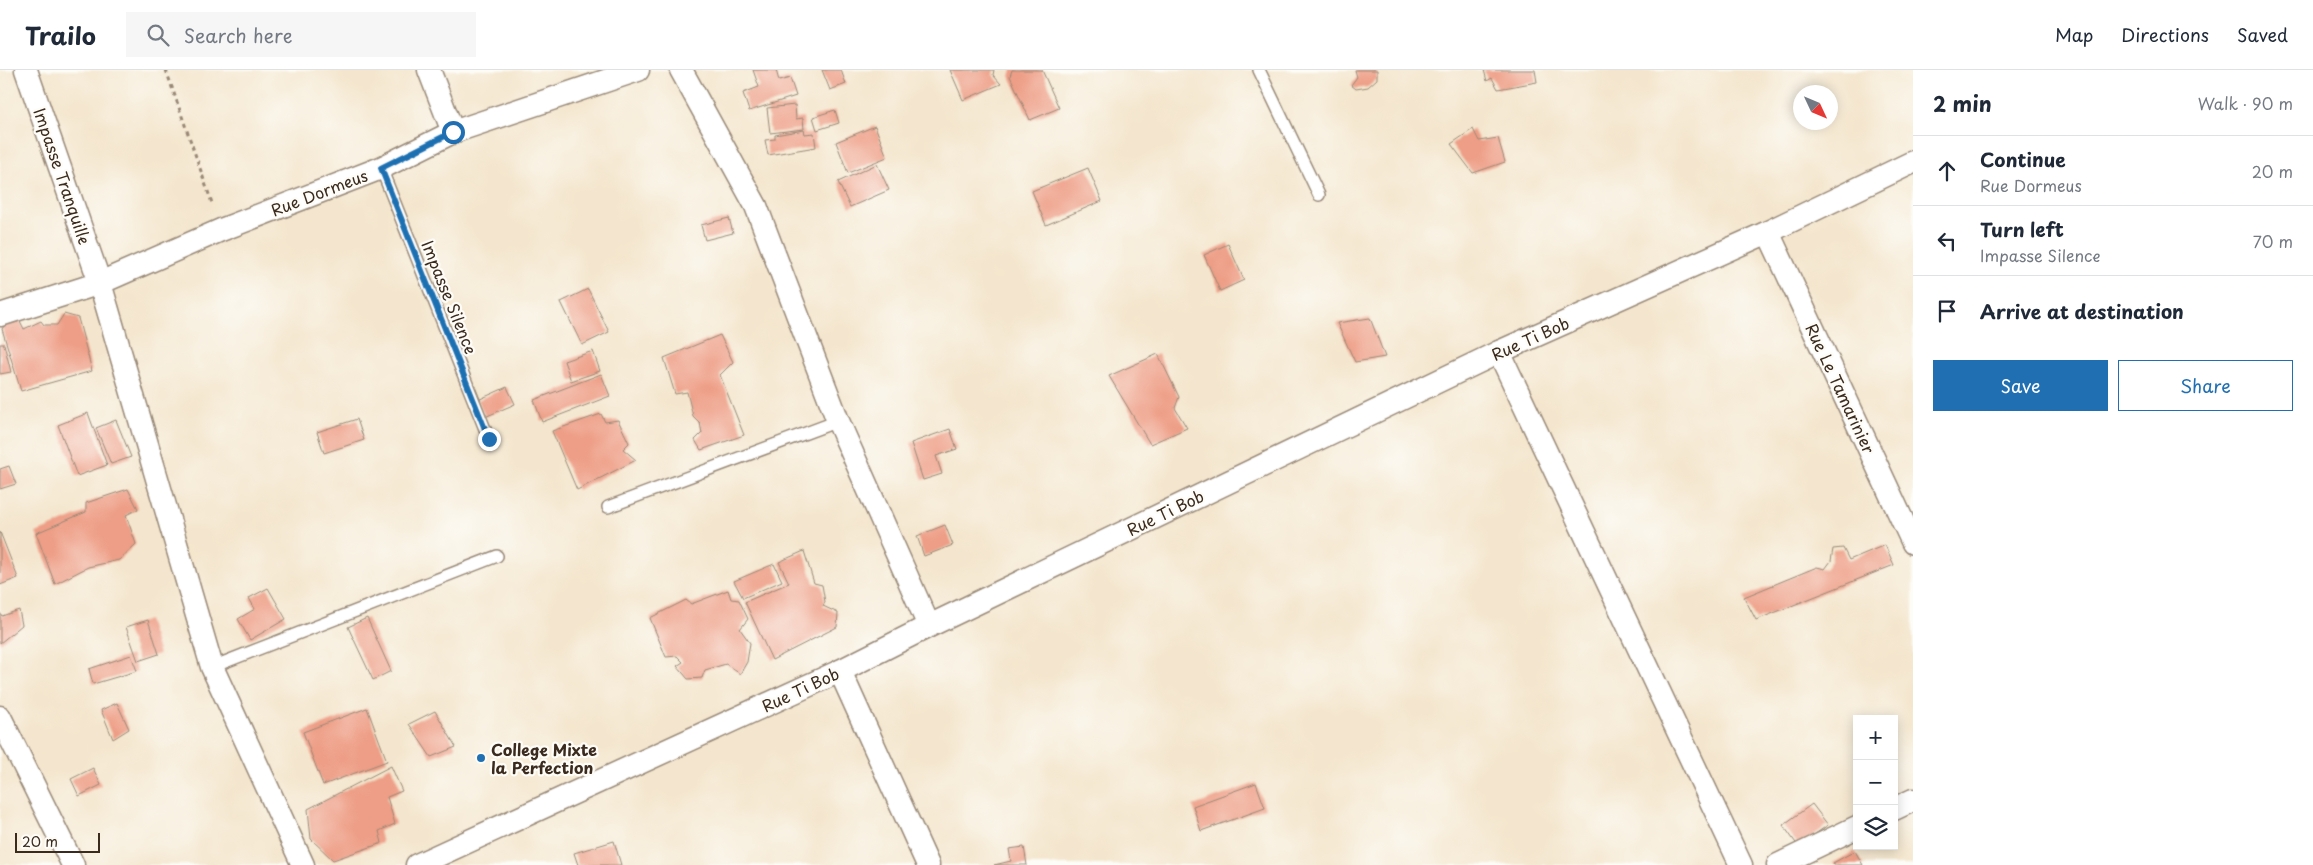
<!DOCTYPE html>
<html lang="en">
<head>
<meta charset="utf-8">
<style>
	body { margin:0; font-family:"Playpen Sans",sans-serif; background:#f6f6f7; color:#1f2937 }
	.controls { position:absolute; right:15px; bottom:15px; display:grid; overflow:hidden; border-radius:0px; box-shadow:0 2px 12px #0003 }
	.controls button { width:45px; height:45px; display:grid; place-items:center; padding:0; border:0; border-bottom:1px solid #e0e1e3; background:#fff; color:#1f2937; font:25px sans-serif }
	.compass { position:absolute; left:1793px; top:15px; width:45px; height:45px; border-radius:50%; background:#fff; box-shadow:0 2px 12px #0003; rotate:134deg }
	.scale { position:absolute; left:15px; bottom:12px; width:85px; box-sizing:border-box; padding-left:5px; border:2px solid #3b2a1e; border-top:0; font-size:14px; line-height:18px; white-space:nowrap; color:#3b2a1e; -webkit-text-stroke:4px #fdfcf7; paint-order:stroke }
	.stop { position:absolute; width:15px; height:15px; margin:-11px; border:4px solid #1f6fb2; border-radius:50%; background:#fff }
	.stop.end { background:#1f6fb2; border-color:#fff; box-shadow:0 1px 5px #0008 }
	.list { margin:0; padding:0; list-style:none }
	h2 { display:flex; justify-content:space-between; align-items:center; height:65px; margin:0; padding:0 20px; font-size:21px }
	h2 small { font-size:16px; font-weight:400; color:#747a83 }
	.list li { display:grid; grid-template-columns:32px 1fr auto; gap:15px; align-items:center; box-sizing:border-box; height:70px; padding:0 20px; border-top:1px solid #e0e1e3 }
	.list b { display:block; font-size:19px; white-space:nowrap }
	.list p { margin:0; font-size:16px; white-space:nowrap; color:#747a83 }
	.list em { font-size:16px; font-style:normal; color:#747a83 }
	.actions { display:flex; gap:10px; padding:15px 20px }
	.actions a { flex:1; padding:11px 0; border:1px solid #1f6fb2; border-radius:0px; text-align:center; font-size:18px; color:#1f6fb2 }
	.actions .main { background:#1f6fb2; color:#fff }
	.icon { flex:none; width:28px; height:28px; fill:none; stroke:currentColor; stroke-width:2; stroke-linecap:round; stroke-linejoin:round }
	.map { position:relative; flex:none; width:1913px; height:795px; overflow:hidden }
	header { display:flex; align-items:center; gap:30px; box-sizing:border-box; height:70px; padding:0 25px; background:#fff; border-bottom:1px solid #e0e1e3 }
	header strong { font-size:24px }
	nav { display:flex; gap:28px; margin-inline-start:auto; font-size:18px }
	.search { width:350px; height:45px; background:#f6f6f7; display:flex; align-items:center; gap:12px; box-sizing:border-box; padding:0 18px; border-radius:0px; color:#747a83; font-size:19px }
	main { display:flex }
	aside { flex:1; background:#fff }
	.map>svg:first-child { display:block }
	.building { fill:#ee9e86 }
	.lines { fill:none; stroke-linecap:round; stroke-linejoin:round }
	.lane-casing { stroke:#988876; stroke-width:14 }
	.street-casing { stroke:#988876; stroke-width:25 }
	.path { stroke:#988876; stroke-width:3; stroke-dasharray:4 4; stroke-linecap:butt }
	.lane { stroke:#fff; stroke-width:11 }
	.street { stroke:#fff; stroke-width:22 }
	.route { stroke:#1f6fb2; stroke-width:6 }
	.poi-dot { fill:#1f6fb2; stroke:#fdfcf7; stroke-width:2 }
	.labels { text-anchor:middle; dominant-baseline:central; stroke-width:4.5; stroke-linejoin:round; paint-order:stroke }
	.street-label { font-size:16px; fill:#3b2a1e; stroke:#fdfcf7 }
	.poi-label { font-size:16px; font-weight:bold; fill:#3b2a1e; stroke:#fdfcf7; text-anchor:start }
</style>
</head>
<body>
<header>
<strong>Trailo</strong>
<div class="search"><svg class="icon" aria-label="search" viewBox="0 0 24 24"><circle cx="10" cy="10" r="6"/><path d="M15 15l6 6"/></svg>Search here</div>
<nav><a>Map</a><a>Directions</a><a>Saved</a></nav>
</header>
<main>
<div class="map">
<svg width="1913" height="795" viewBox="0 0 1913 795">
	<rect width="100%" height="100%" fill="#fdfcf7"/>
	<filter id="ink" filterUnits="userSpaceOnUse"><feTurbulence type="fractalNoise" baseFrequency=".02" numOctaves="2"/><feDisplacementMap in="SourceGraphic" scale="10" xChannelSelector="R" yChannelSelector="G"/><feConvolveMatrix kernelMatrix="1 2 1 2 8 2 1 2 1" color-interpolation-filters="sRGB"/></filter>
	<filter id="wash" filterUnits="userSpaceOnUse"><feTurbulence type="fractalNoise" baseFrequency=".0096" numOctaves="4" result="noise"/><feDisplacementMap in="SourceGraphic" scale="20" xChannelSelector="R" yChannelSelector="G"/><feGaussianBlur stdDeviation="1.12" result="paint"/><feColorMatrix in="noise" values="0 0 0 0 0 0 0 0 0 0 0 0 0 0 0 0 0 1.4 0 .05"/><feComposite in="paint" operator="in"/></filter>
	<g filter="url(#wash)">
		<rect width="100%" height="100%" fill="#f4e6ce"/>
		<g id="blocks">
			<g class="building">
				<polygon points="753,0 776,0 779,11 790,8 796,26 749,41 743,23 759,17"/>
				<polygon points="822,0 841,0 846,14 830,20"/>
				<polygon points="950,0 994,0 993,5 1001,14 963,30"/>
				<polygon points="1012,0 1042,0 1059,38 1030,50 1010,6"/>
				<polygon points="1355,0 1377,0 1377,9 1368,17 1356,19 1351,15 1357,7"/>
				<polygon points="1484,0 1535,0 1537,12 1498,19 1492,8 1487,11"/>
				<polygon points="795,35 796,49 803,48 804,59 770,63 767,38"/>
				<polygon points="835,40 839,53 817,60 813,47"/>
				<polygon points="875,56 887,87 848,103 836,72"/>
				<polygon points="1473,59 1479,71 1498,68 1505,92 1473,103 1451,74"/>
				<polygon points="804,60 805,64 814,63 816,77 768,85 765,70 775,69 775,65"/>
				<polygon points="877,94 889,120 850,137 838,112"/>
				<polygon points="1088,98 1102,131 1046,155 1032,121"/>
				<polygon points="729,148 733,163 705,170 701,155"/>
				<polygon points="1228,174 1244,210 1220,221 1204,185"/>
				<polygon points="588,219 609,262 582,275 561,232"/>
				<polygon points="64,244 78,248 92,301 21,321 2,259 7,252 19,249 24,259 41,251 44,255 57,255"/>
				<polygon points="1370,248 1385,287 1355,292 1337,253"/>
				<polygon points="720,265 733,292 720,305 744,365 701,380 695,370 702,363 700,353 693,346 687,322 675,324 664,288"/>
				<polygon points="0,274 4,274 11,302 0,304"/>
				<polygon points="593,281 600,301 571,311 564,291"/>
				<polygon points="1158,284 1179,327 1175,338 1187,358 1150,374 1109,306"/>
				<polygon points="601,304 610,326 542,352 534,330"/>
				<polygon points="507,317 515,334 485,347 478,330"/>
				<polygon points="88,343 107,395 77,406 58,355"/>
				<polygon points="601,344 605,352 618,350 629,373 623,379 636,390 577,420 552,361"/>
				<polygon points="357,349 364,370 324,383 317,362"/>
				<polygon points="116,350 131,387 111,394 96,358"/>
				<polygon points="950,359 957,379 936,386 942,404 923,410 911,373"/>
				<polygon points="9,396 16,414 0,419 0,399"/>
				<polygon points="128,419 138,439 126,445 136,474 119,490 88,497 55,514 36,463 86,442 86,433"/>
				<polygon points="945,455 953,475 924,486 917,466"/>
				<polygon points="0,462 18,508 0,515"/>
				<polygon points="1885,475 1894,495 1756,550 1744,527 1817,497 1825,499 1831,491 1833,479 1843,478 1849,490"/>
				<polygon points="804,481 814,513 822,515 825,532 823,536 838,543 837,557 772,590 745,532 789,513 779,492"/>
				<polygon points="774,494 782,511 743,528 734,511"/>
				<polygon points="268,518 286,549 250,570 238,549 255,539 249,528"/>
				<polygon points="728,520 731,529 739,530 748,549 740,559 750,573 747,592 740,604 726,594 705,600 702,608 688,609 677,596 683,592 677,586 666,587 650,548 686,530 691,534"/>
				<polygon points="19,540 22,555 0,573 0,543 2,546"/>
				<polygon points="367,548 391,601 373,610 348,557"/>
				<polygon points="148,550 159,584 138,591 126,557"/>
				<polygon points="131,585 137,601 93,614 89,599"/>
				<polygon points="117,633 129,659 113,669 101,640"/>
				<polygon points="367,638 387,691 323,715 303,662"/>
				<polygon points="435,641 456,677 431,687 409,654"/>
				<polygon points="391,696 402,721 387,727 395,754 379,761 382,773 333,790 311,769 308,739"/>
				<polygon points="93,698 101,715 79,726 71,709"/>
				<polygon points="1256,713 1265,738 1201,761 1193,736"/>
				<polygon points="1812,734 1828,755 1798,776 1783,755"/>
				<polygon points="614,771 621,795 578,795 574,783"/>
				<polygon points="1024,777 1027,795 994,795 1011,791 1009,779"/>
				<polygon points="1855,781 1863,795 1834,795 1833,793"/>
			</g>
		</g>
	</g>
	<g filter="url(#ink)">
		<use href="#blocks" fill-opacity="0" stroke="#988876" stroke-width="1"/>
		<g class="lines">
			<g class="lane-casing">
				<g id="lane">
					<polyline points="1259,0 1319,125"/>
					<polyline points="381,98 489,369"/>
					<polyline points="608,437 838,351"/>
					<polyline points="212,597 497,486"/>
				</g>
			</g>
			<g class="street-casing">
				<g id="street">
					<polyline points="26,0 100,213 212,597 303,795"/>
					<polyline points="429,0 453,62"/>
					<polyline points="681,0 756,136 838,351 929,556"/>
					<polyline points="1768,162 1913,473"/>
					<polyline points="0,245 100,213 221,160 381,98 453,62 638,0"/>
					<polyline points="1499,282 1741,795"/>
					<polyline points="840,601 928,795"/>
					<polyline points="0,647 73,795"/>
					<polyline points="1894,739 1913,730"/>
					<polyline points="417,795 840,601 929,556 1499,282 1768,162 1913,92"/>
					<polyline points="1778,795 1857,757"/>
				</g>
			</g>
			<polyline class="path" points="166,0 213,136"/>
			<use href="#lane" class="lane"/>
			<use href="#street" class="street"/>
		</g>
	</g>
	<g class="lines" filter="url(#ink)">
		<polyline class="route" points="453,62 381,98 489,369"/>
	</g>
	<circle class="poi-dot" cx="481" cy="688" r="5"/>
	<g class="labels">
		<g class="street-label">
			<text transform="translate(63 106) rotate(71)">Impasse Tranquille</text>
			<text transform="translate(319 122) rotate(-21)">Rue Dormeus</text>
			<text transform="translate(450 227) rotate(68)">Impasse Silence</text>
			<text transform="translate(1530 268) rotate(-24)">Rue Ti Bob</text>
			<text transform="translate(1841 318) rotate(65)">Rue Le Tamarinier</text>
			<text transform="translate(1165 442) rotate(-26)">Rue Ti Bob</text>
			<text transform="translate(800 619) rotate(-25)">Rue Ti Bob</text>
		</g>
		<g class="poi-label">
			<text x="491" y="679">College Mixte<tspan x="491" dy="18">la Perfection</tspan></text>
		</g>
	</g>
</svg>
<div class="controls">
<button>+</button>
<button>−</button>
<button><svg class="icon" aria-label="layers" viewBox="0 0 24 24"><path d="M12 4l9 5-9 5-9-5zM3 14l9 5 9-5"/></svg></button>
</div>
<svg class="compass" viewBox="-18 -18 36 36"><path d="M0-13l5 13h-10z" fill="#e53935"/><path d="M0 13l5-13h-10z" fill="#747a83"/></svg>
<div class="scale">20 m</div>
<div class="stop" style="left:453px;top:62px"></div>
<div class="stop end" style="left:489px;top:369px"></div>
</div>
<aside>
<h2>2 min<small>Walk · 90 m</small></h2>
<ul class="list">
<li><svg class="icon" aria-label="ahead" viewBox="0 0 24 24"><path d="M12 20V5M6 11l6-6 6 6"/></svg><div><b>Continue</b><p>Rue Dormeus</p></div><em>20 m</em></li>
<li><svg class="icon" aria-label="left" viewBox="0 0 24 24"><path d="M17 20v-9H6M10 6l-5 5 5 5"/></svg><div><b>Turn left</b><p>Impasse Silence</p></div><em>70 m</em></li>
<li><svg class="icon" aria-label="arrive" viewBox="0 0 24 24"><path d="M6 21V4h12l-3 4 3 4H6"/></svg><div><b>Arrive at destination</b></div></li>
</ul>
<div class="actions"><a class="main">Save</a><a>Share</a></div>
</aside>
</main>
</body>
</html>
